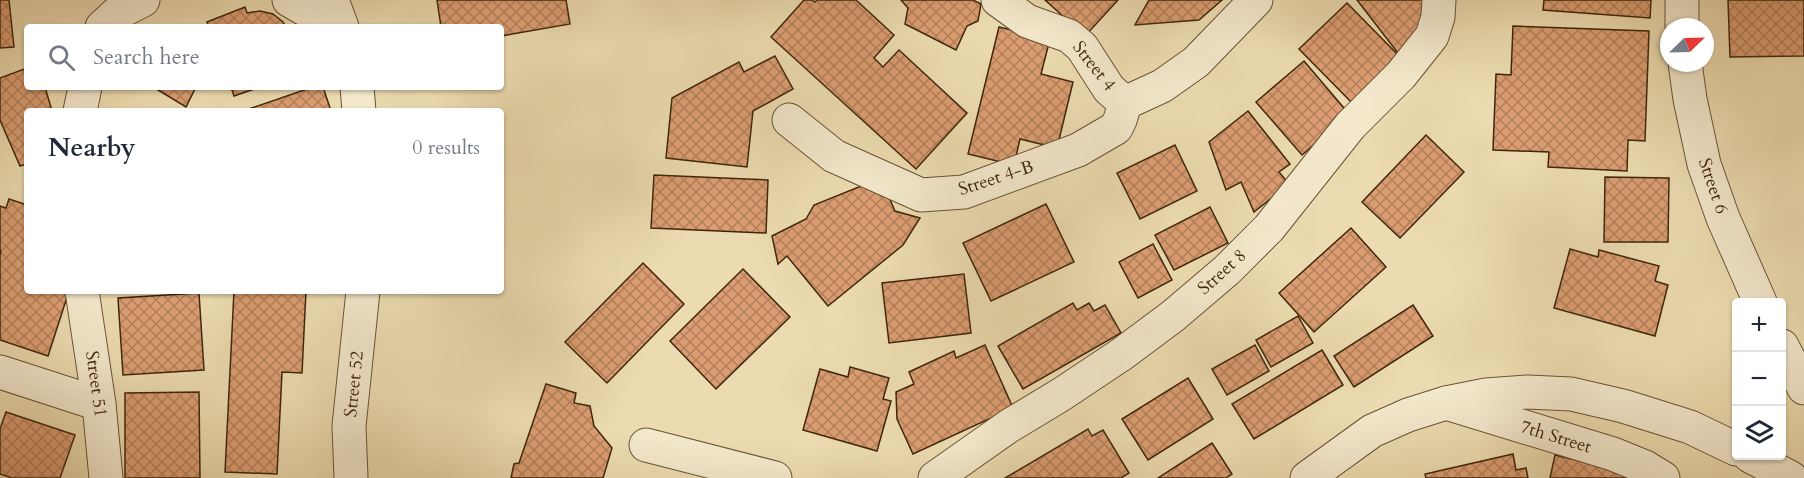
<!DOCTYPE html>
<html lang="en">
<head>
<meta charset="utf-8">
<style>
	body { margin:0; font-family:Cardo,serif; background:#f6f6f7; color:#1f2937 }
	.controls { position:absolute; right:18px; bottom:18px; display:grid; overflow:hidden; border-radius:6px; box-shadow:0 2px 4px #0004 }
	.controls button { width:54px; height:54px; display:grid; place-items:center; padding:0; border:0; border-bottom:2px solid #e0e1e3; background:#fff; color:#1f2937; font:30px sans-serif }
	.compass { position:absolute; left:1660px; top:18px; width:54px; height:54px; border-radius:50%; background:#fff; box-shadow:0 2px 4px #0004; rotate:67deg }
	.list { margin:0; padding:0; list-style:none }
	h2 { display:flex; justify-content:space-between; align-items:center; height:78px; margin:0; padding:0 24px; font-size:26px }
	h2 small { font-size:20px; font-weight:400; color:#747a83 }
	.icon { flex:none; width:33px; height:33px; fill:none; stroke:currentColor; stroke-width:2; stroke-linecap:round; stroke-linejoin:round }
	.map { position:relative; flex:none; width:1804px; height:478px; overflow:hidden }
	.search { position:absolute; background:#fff; box-shadow:0 2px 4px #0004; left:24px; top:24px; width:480px; height:66px; display:flex; align-items:center; gap:15px; box-sizing:border-box; padding:0 21px; border-radius:6px; color:#747a83; font-size:22px }
	.panel { position:absolute; background:#fff; box-shadow:0 2px 4px #0004; left:24px; top:108px; width:480px; height:186px; border-radius:6px }
	.map>svg:first-child { display:block }
	.building { fill:url(#building-cross-hatch); stroke:#3f260b; stroke-width:1.5 }
	.lines { fill:none; stroke-linecap:round; stroke-linejoin:round }
	.minor-casing { stroke:#6a5334; stroke-width:35 }
	.tertiary-casing { stroke:#6a5334; stroke-width:35 }
	.minor { stroke:#f3e8cc; stroke-width:33 }
	.tertiary { stroke:#f3e8cc; stroke-width:33 }
	.labels { text-anchor:middle; dominant-baseline:central; stroke-width:4.5; stroke-linejoin:round; paint-order:stroke }
	.street-label { font-size:18px; fill:#3f260b; stroke:#f3e8cc }
</style>
</head>
<body>
<div class="map">
<svg width="1804" height="478" viewBox="0 0 1804 478">
	<defs>
		<pattern id="building-cross-hatch" width="8" height="8" patternUnits="userSpaceOnUse" patternTransform="scale(1.5)"><rect width="8" height="8" fill="#db9d71"/><path d="M0 0l8 8M0 8l8-8" fill="none" stroke="#b3805b"/></pattern>
	</defs>
	<rect width="100%" height="100%" fill="#ecdbb0"/>
	<filter id="stains"><feTurbulence type="fractalNoise" baseFrequency=".00333" numOctaves="4"/><feColorMatrix values="0 0 0 0 .2 0 0 0 0 .09 0 0 0 0 .02 0 0 0 .5 -.17"/></filter>
	<radialGradient id="worn" r=".72"><stop offset=".6" stop-color="#630" stop-opacity="0"/><stop offset="1" stop-color="#630" stop-opacity=".3"/></radialGradient>
	<g class="building">
		<polygon points="0,0 9,0 14,47 0,48"/>
		<polygon points="437,0 566,0 570,24 501,36 501,27 441,27"/>
		<polygon points="804,0 812,0 815,2 817,0 856,0 894,35 874,58 883,67 899,50 967,113 916,169 771,37"/>
		<polygon points="901,0 973,0 981,4 978,21 967,26 956,50 905,24 908,8"/>
		<polygon points="1045,0 1118,0 1085,36"/>
		<polygon points="1149,0 1222,0 1199,20 1135,25"/>
		<polygon points="1357,0 1432,0 1433,12 1401,57"/>
		<polygon points="1544,0 1651,0 1650,18 1543,10"/>
		<polygon points="1728,0 1804,0 1804,56 1730,57"/>
		<polygon points="1347,3 1401,58 1354,105 1299,49"/>
		<polygon points="245,7 247,13 260,11 273,14 283,22 286,27 209,27 207,22"/>
		<polygon points="1513,26 1649,31 1645,141 1628,140 1627,171 1548,167 1549,152 1493,150 1496,74 1511,75"/>
		<polygon points="999,27 1050,39 1041,74 1073,82 1057,148 1020,139 1014,165 968,154"/>
		<polygon points="775,56 793,89 753,111 747,167 666,158 672,98 739,62 744,72"/>
		<polygon points="1304,61 1349,114 1302,155 1256,102"/>
		<polygon points="27,68 27,87 45,87 52,111 27,111 27,164 20,166 0,120 0,78"/>
		<polygon points="153,87 196,87 186,107"/>
		<polygon points="231,87 260,87 234,96"/>
		<polygon points="313,87 323,87 331,111 243,111"/>
		<polygon points="1248,111 1290,164 1279,172 1289,184 1254,212 1241,182 1226,190 1209,142"/>
		<polygon points="1426,135 1464,172 1400,238 1362,202"/>
		<polygon points="1175,145 1197,191 1140,219 1117,173"/>
		<polygon points="654,175 768,180 766,233 651,228"/>
		<polygon points="1605,177 1669,178 1668,242 1604,242"/>
		<polygon points="871,182 885,188 895,211 920,218 903,245 828,306 787,256 778,264 772,236 806,219 814,205"/>
		<polygon points="9,199 27,205 27,291 69,291 48,356 0,340 0,255 1,251 0,250 0,206 6,208"/>
		<polygon points="1046,204 1074,262 991,301 963,243"/>
		<polygon points="1210,207 1228,243 1174,270 1155,235"/>
		<polygon points="1351,228 1386,267 1314,332 1279,293"/>
		<polygon points="1153,244 1172,280 1138,298 1119,262"/>
		<polygon points="1570,249 1598,257 1599,250 1659,266 1655,281 1668,285 1655,336 1554,308"/>
		<polygon points="643,263 684,304 607,383 565,342"/>
		<polygon points="743,269 790,317 716,389 670,341"/>
		<polygon points="964,274 971,333 889,343 882,283"/>
		<polygon points="234,291 306,291 302,373 282,372 277,474 225,472"/>
		<polygon points="199,293 204,370 123,375 118,298"/>
		<polygon points="1073,303 1077,310 1089,303 1094,311 1105,305 1121,333 1023,389 998,346"/>
		<polygon points="1413,305 1433,336 1354,387 1334,356"/>
		<polygon points="1298,316 1313,343 1271,367 1256,340"/>
		<polygon points="985,345 1013,408 913,454 897,419 896,392 914,384 909,372 954,351 956,358"/>
		<polygon points="1255,345 1269,371 1227,395 1212,369"/>
		<polygon points="1322,350 1343,385 1254,439 1232,404"/>
		<polygon points="850,367 889,378 883,399 891,401 877,451 803,430 820,369 848,377"/>
		<polygon points="1188,378 1213,419 1148,460 1122,419"/>
		<polygon points="546,384 576,393 574,403 590,406 594,426 612,448 603,478 511,478 514,464 519,463"/>
		<polygon points="199,392 200,478 125,478 125,393"/>
		<polygon points="6,412 75,435 60,478 12,478 0,474 0,429"/>
		<polygon points="1088,429 1092,436 1103,430 1129,473 1121,478 1005,478"/>
		<polygon points="1212,443 1232,474 1226,478 1158,478"/>
		<polygon points="1513,454 1516,470 1526,468 1528,478 1426,478 1425,474"/>
		<polygon points="1555,455 1651,478 1550,478"/>
	</g>
	<g class="lines">
		<g class="minor-casing">
			<g id="minor">
				<polyline points="289,0 315,15 328,27"/>
				<polyline points="998,0 1027,21 1069,36 1082,47 1109,89 1125,103"/>
				<polyline points="102,27 116,14 143,0"/>
				<polyline points="1682,27 1682,0"/>
				<polyline points="1685,63 1690,99 1704,164 1723,218 1760,302"/>
				<polyline points="1125,103 1162,86 1196,62 1256,0"/>
				<polyline points="80,111 85,87"/>
				<polyline points="789,120 834,156 921,195 964,192 1078,150 1116,128 1120,120 1125,103"/>
				<polyline points="82,291 99,404 106,478"/>
				<polyline points="1782,346 1804,388"/>
				<polyline points="0,372 99,404"/>
				<polyline points="1446,403 1613,454 1645,467 1663,478"/>
				<polyline points="646,445 775,478"/>
				<polyline points="935,478 1009,426 1062,394 1122,354 1173,316 1227,270 1269,228 1350,126 1401,75 1432,36 1438,17 1439,0"/>
			</g>
		</g>
		<g class="tertiary-casing">
			<g id="tertiary">
				<polyline points="332,0 342,27"/>
				<polyline points="357,87 359,111"/>
				<polyline points="1750,456 1791,478"/>
				<polyline points="351,478 349,426 363,291"/>
				<polyline points="1307,478 1372,431 1408,415 1446,403 1486,395 1528,392 1571,394 1623,406 1690,427 1736,449"/>
			</g>
		</g>
		<use href="#minor" class="minor"/>
		<use href="#tertiary" class="tertiary"/>
	</g>
	<g class="labels">
		<g class="street-label">
			<text transform="translate(1094 66) rotate(52)">Street 4</text>
			<text transform="translate(996 178) rotate(-18)">Street 4-B</text>
			<text transform="translate(1713 186) rotate(71)">Street 6</text>
			<text transform="translate(1222 272) rotate(-42)">Street 8</text>
			<text transform="translate(96 384) rotate(82)">Street 51</text>
			<text transform="translate(354 384) rotate(-84)">Street 52</text>
			<text transform="translate(1556 437) rotate(17)">7th Street</text>
		</g>
	</g>
	<rect width="100%" height="100%" filter="url(#stains)"/>
	<rect width="100%" height="100%" fill="url(#worn)"/>
</svg>
<div class="controls">
<button>+</button>
<button>−</button>
<button><svg class="icon" aria-label="layers" viewBox="0 0 24 24"><path d="M12 4l9 5-9 5-9-5zM3 14l9 5 9-5"/></svg></button>
</div>
<svg class="compass" viewBox="-18 -18 36 36"><path d="M0-13l5 13h-10z" fill="#e53935"/><path d="M0 13l5-13h-10z" fill="#747a83"/></svg>
<div class="search"><svg class="icon" aria-label="search" viewBox="0 0 24 24"><circle cx="10" cy="10" r="6"/><path d="M15 15l6 6"/></svg>Search here</div>
<section class="panel">
<h2>Nearby<small>0 results</small></h2>
<ul class="list">
</ul>
</section>
</div>
</body>
</html>
